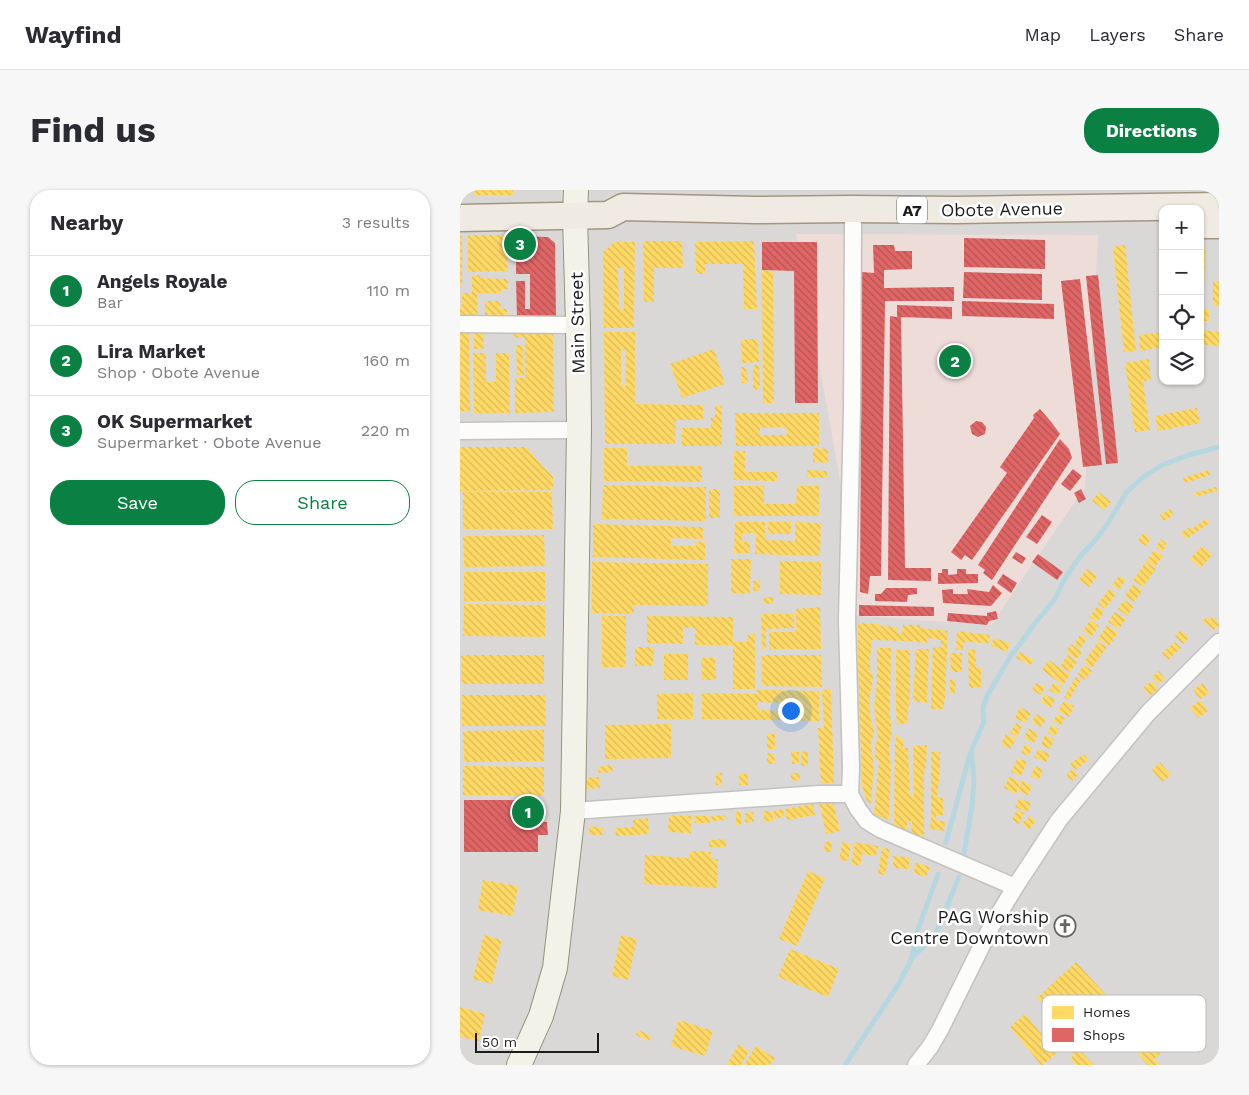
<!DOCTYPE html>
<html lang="en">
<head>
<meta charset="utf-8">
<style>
	body { margin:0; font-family:"Work Sans",sans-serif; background:#f7f7f7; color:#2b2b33 }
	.controls { position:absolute; right:15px; top:15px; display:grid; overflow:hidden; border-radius:10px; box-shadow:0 1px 4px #0004 }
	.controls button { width:45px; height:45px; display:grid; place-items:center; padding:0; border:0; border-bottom:1px solid #e1e1e2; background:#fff; color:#2b2b33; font:25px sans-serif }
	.scale { position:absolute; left:15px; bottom:12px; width:124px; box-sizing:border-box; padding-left:5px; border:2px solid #1c1c1c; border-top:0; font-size:14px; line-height:18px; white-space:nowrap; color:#1c1c1c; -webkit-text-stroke:4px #fff; paint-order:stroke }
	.you { position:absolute; left:330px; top:520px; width:18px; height:18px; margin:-12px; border:4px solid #fff; border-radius:50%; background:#1a73e8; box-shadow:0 0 0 8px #1a73e833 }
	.badge { display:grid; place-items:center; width:32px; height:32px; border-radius:50%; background:#0b8043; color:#fff; font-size:16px; font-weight:700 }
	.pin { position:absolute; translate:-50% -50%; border:2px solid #fff; box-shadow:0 1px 5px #0006 }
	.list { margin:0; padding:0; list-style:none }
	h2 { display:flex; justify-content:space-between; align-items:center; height:65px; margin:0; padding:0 20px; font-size:21px }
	h2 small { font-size:16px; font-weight:400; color:#7c7c81 }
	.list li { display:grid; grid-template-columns:32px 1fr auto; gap:15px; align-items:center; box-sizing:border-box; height:70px; padding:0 20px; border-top:1px solid #e1e1e2 }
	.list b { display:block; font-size:19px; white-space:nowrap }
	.list p { margin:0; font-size:16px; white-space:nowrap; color:#7c7c81 }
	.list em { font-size:16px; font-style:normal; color:#7c7c81 }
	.actions { display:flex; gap:10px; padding:15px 20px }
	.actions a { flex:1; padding:11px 0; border:1px solid #0b8043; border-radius:20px; text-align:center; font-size:18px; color:#0b8043 }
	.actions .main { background:#0b8043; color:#fff }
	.icon { flex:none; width:28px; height:28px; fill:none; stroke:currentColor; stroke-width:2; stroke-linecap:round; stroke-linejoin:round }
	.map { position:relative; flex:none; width:759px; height:875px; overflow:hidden; border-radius:20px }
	header { display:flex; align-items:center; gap:30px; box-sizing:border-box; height:70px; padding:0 25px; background:#fff; border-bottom:1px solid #e1e1e2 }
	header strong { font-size:24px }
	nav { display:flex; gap:28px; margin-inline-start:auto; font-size:18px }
	.intro { display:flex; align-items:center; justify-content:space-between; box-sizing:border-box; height:120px; padding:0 30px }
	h1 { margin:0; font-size:35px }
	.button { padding:12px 22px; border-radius:20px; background:#0b8043; color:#fff; font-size:18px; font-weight:700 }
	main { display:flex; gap:30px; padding:0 30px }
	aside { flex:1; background:#fff; border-radius:20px; box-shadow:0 1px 4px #0004 }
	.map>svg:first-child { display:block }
	.residential { fill:#dad8d6; fill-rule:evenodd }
	.commercial { fill:#eedcd9 }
	.homes { fill:url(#homes-back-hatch); fill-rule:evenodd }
	.shops { fill:url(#shops-back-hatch) }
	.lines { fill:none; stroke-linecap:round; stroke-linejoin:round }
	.stream { stroke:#b6d7df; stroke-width:5 }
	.street-casing { stroke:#c3c2c0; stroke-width:19 }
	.secondary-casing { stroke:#93947d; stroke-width:26 }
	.primary-casing { stroke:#a19681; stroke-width:29 }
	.street { stroke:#fcfcfb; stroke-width:16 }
	.secondary { stroke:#f3f2e9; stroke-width:24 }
	.primary { stroke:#f0ebe2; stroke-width:26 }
	.labels { text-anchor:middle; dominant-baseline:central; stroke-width:5; stroke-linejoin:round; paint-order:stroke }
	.shield { fill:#fff; stroke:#606060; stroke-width:1 }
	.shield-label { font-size:16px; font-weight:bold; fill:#1c1c1c }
	.street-label { font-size:18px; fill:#1c1c1c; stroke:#fff }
	.poi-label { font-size:18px; fill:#1c1c1c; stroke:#fff; text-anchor:end }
	.key { fill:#fff; stroke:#bbb; stroke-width:1 }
	.key-label { font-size:14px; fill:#1c1c1c }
</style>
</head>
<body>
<header>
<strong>Wayfind</strong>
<nav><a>Map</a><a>Layers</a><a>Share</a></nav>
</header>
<div class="intro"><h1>Find us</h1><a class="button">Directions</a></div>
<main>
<aside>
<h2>Nearby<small>3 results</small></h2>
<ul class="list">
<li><span class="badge">1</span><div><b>Angels Royale</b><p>Bar</p></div><em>110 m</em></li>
<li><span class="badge">2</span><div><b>Lira Market</b><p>Shop · Obote Avenue</p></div><em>160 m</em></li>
<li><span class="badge">3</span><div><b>OK Supermarket</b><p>Supermarket · Obote Avenue</p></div><em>220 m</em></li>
</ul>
<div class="actions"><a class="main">Save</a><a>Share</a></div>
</aside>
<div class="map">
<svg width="759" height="875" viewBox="0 0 759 875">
	<defs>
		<pattern id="homes-back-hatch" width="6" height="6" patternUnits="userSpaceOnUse" patternTransform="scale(1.25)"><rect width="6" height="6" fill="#ffd966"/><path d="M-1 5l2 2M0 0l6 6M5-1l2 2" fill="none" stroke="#daba58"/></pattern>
		<pattern id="shops-back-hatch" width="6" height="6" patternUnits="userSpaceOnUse" patternTransform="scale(1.25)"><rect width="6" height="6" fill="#e06666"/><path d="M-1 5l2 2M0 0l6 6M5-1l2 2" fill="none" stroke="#b55353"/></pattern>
	</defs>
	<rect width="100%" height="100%" fill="#ebe9e4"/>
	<path class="residential" d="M 0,0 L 759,0 L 759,875 L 0,875 ZM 703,19 L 740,19 L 740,191 L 703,191 Z"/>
	<polygon class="commercial" points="336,44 638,45 625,297 531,435 383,425 385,318"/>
	<g class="homes">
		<rect x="14" y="0" width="39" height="5"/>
		<polygon points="8,45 47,45 48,81 8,82"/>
		<rect x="0" y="46" width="2" height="49"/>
		<polygon points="183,51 222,51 223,78 194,78 194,112 184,112"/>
		<polygon points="294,51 297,119 284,119 283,74 245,74 245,84 236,84 235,52"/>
		<path d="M 154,52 L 175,52 L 174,138 L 144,138 L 143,62 ZM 158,78 L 164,78 L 164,119 L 159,119 Z"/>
		<polygon points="665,55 676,161 664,162 653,57"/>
		<polygon points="740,58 745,58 744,103 740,102"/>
		<polygon points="302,80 313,81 314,213 303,213"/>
		<polygon points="12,85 20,85 20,88 48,89 48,99 41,99 41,103 17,103 18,126 0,126 0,117 2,117 2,103 12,103"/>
		<rect x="753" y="91" width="6" height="24"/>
		<polygon points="25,111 40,111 41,119 47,119 47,126 25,126"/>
		<rect x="740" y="120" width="9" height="11"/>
		<polygon points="740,140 759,142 759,156 740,154"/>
		<polygon points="0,142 9,142 10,221 0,221"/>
		<path d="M 144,142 L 175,142 L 175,214 L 243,215 L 243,230 L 216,230 L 215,254 L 145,254 ZM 161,160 L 166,160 L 166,196 L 161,196 Z"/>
		<polygon points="703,142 703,157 680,161 679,145"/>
		<polygon points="14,143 23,143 24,159 14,159"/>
		<polygon points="54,143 93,143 94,222 55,223 55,188 65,188 65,148 54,148"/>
		<polygon points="298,149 299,172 282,173 281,150"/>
		<polygon points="56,155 63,155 64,186 57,185"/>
		<polygon points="254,159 265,194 222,208 210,174"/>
		<polygon points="13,163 26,163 26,192 36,192 36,163 49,163 50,223 14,223"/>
		<polygon points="689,169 691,190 683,191 690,240 675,242 665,173"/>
		<polygon points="293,175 299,175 300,199 293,200"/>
		<polygon points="281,177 286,177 288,193 282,193"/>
		<polygon points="255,216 262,216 262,256 222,256 222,238 251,238 251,227 255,227"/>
		<polygon points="737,218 740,233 698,241 695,226"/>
		<path d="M 275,223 L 359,223 L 359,256 L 276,256 ZM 326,237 L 327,245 L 300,245 L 300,238 Z"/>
		<polygon points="0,257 66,257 93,287 93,300 0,301"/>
		<polygon points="144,258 167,258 167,276 242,276 242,292 144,291"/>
		<polygon points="353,258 368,259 368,273 353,272"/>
		<polygon points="274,261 285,261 285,282 317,282 317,291 274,290"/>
		<polygon points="347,280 368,281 367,288 347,287"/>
		<polygon points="749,280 750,285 725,293 723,288"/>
		<polygon points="143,295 246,297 246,331 142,329"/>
		<polygon points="274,296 304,296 304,314 336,314 337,296 359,296 359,326 274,326"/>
		<polygon points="756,297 757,301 735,307 734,303"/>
		<rect x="249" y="299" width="11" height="29"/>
		<polygon points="3,302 92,302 93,339 3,339"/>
		<polygon points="639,302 651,312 644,320 632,311"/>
		<polygon points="710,319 714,325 704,331 700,325"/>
		<polygon points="746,329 750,333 726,349 721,343 731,336 732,339"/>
		<polygon points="275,332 305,332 305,350 335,351 335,332 361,333 360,366 295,364 296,343 283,343 282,352 290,352 290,363 274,363"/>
		<rect x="308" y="332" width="23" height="12"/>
		<polygon points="133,334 243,337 243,349 211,348 211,356 236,356 236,352 245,352 245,370 133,367"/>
		<polygon points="683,343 691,349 686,356 678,351"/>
		<polygon points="84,345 85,376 4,377 3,346"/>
		<polygon points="701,349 707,354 702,362 696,358"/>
		<polygon points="742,356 752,365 741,378 730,369"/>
		<polygon points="694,360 703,366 695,377 687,371"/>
		<polygon points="271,369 291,369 290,404 271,403"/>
		<polygon points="320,371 361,372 361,405 320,404"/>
		<polygon points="132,372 248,374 248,416 174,415 174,424 132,423"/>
		<polygon points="686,372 696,379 683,397 673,390"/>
		<polygon points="627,379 637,386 629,397 619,390"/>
		<rect x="4" y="382" width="81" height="29"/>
		<polygon points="659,386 666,390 659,400 652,395"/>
		<polygon points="300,390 300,401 293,401 293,391"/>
		<polygon points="673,394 682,401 674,412 665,406"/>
		<polygon points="649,399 656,404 645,419 638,414"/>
		<polygon points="304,407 313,407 313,414 303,414"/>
		<polygon points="664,410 674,416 667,426 658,419"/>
		<polygon points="4,414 85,415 85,447 3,446"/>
		<polygon points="360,417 361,459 309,459 309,442 336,442 336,419"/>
		<polygon points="637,417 644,422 637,432 629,427"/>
		<polygon points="655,422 666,429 659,439 648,432"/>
		<polygon points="301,424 334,424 334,438 306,439 306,459 302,459"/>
		<rect x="142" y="426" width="24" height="51"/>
		<polygon points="187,426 273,427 273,452 287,452 287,445 295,444 295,499 273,499 273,455 235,455 235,438 223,438 223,454 187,453"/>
		<polygon points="746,427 750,429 754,427 759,434 759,436 754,440 743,432"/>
		<polygon points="630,430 639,436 631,447 623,441"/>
		<polygon points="398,433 419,434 419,436 437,437 437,443 442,443 443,435 460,435 460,438 488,441 487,450 487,462 485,508 483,519 471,519 473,457 481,457 481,450 468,448 467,453 448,451 412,450 410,470 410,480 413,487 409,512 411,530 414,542 411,554 412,565 414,574 411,614 406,609 402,596 398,470"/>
		<polygon points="647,435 658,443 649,456 638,449"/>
		<polygon points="721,440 729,448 723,454 715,446"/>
		<polygon points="497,441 530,445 529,453 503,452 503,460 496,460"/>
		<polygon points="621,444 627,449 620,459 614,454"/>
		<polygon points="534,448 550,453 547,462 531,456"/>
		<polygon points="638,452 647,457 632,478 624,472"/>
		<polygon points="715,452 721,458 708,470 702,463"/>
		<polygon points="611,454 622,462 617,469 606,462"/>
		<polygon points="175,457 194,457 193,476 175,476"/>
		<polygon points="417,458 431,458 430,524 432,544 429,555 431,578 429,630 414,625 419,571 415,569 415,557 418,547 414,517 417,491"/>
		<polygon points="456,459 469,459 467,513 453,511"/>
		<polygon points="515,459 516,478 521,477 521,497 509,498 508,460"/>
		<polygon points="436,460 450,460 450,502 447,533 437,535 436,520"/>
		<polygon points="559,462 574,470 571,475 556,468"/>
		<polygon points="490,463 502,463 502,482 491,482"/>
		<rect x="204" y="464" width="24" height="26"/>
		<polygon points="1,465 84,465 84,494 2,494"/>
		<polygon points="302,465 361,465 362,497 302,496"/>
		<polygon points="608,465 617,472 610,482 600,476"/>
		<polygon points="241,468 255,468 256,490 242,490"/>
		<polygon points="589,470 610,485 603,495 582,480"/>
		<polygon points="624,475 632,481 625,490 617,485"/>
		<polygon points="699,481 705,489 698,494 692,487"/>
		<polygon points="616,487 621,490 609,510 604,507"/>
		<polygon points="490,489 496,489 495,503 490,503"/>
		<polygon points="692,491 698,499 690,506 683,498"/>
		<polygon points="576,493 585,497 581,505 572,500"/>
		<polygon points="593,493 602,497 598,505 589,500"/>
		<polygon points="743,493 749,503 740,509 733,500"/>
		<polygon points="371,499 374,593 361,593 358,538 364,538 362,500"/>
		<path d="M 297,500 L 359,501 L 359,531 L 242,529 L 242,503 L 297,504 ZM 297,512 L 330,513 L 330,521 L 297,520 Z"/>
		<polygon points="233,503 233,529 197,529 197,504"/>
		<polygon points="585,504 595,510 591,518 581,512"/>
		<polygon points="2,505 85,505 86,536 2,536"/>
		<polygon points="740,510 748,521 738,528 730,518"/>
		<polygon points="604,511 614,516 609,527 598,521"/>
		<polygon points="560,517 571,523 566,533 555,528"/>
		<polygon points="576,524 586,529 581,537 572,532"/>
		<polygon points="597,524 605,528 601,535 593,532"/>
		<polygon points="556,533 562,536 557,547 550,543"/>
		<polygon points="211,534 211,568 145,569 145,535"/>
		<polygon points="591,535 599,539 595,546 588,543"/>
		<polygon points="569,538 578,544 574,553 564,548"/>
		<polygon points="84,540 84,571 4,572 3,541"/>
		<rect x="307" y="544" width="8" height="15"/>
		<polygon points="436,544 444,551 443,558 448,558 450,602 449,606 454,606 453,556 467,555 466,576 464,583 464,649 451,643 452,631 447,631 447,643 434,637 435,554 436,552"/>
		<polygon points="546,544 556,549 550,559 541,554"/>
		<polygon points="585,545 594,549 590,559 581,555"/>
		<polygon points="565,554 572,558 568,566 561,563"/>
		<polygon points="578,559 590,564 586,572 574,567"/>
		<polygon points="348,561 348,576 341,576 341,562"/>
		<polygon points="331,562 339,562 339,574 332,574"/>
		<polygon points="471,562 480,562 480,578 477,608 483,608 483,625 476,625 476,630 485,632 484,641 470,639 471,630"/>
		<polygon points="307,563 314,563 315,574 307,574"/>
		<polygon points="624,564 629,570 615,580 610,574"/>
		<polygon points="558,568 567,572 561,586 551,582"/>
		<polygon points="700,572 711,585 702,592 692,580"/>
		<polygon points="152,575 153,582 139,583 138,577"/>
		<polygon points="3,576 84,577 84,606 3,605"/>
		<polygon points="575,576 583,580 579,590 571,586"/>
		<polygon points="612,579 618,585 612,591 606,586"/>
		<rect x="256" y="583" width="6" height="12"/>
		<polygon points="331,583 340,583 340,590 331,591"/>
		<rect x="279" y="584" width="9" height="11"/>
		<polygon points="139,587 140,598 125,599 124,588"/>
		<polygon points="549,587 561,592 556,604 544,598"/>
		<polygon points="562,591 572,596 568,605 558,601"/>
		<polygon points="372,608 380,641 366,644 359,611"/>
		<polygon points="559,608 571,613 567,622 555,617"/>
		<polygon points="353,614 355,625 327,630 325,619"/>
		<polygon points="323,619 324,627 315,629 314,621"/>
		<polygon points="557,620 564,623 559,634 552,630"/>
		<rect x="304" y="621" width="9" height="10"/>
		<rect x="276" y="622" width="5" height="13"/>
		<polygon points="293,622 294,632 285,633 285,623"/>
		<polygon points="209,625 231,626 231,643 208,642"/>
		<polygon points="265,625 266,630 252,631 251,626"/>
		<polygon points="234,626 250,626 250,633 235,633"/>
		<polygon points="571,626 576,632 568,640 562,633"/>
		<polygon points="188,628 189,644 156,646 155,638 173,637 173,630"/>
		<polygon points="130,636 143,638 142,646 128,644"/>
		<polygon points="266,649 266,657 249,657 249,650"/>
		<polygon points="365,652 372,652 371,662 364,662"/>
		<polygon points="382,652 391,654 388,671 379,670"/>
		<polygon points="395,652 418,656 416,666 402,664 400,676 391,674"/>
		<polygon points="422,658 430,659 425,685 418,684"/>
		<polygon points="230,661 251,662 251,669 258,669 257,698 184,694 185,665 230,668"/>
		<polygon points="433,666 449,667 449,679 433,678"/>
		<polygon points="456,672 470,677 466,687 453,683"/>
		<polygon points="348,681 365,688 337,756 319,749"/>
		<polygon points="23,690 58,696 53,726 18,720"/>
		<polygon points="24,745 42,750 32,794 13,789"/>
		<polygon points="161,745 177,749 168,790 152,786"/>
		<polygon points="330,759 379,779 368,807 318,787"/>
		<polygon points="616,772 652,811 659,805 679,827 666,838 647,818 624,839 629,844 621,852 625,857 621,861 634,875 616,875 610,869 614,865 604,854 612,847 577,808"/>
		<polygon points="0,817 25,824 19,851 0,847"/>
		<polygon points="565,824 597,863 583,875 581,875 550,837"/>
		<polygon points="219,830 253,841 245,866 211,856"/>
		<polygon points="687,835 705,860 694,869 699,875 687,875 668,850"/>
		<polygon points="178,840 191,846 189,851 176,845"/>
		<polygon points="279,854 289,861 281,875 269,875 267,874"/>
		<polygon points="296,856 315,868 310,875 284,875"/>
	</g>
	<g class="shops">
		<polygon points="56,46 88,47 95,53 96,126 57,126 56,91 65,91 65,119 70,119 70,84 56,84"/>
		<polygon points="504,48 585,50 585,79 504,77"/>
		<polygon points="302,52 357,52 358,213 335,213 334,81 302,80"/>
		<polygon points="413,55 434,55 435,61 452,61 452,79 424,80 424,98 494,97 494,111 425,111 421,386 410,386 408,404 400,402 402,82 414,83"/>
		<polygon points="504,82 582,84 582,110 503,108"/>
		<polygon points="638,85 658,273 646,274 626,86"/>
		<polygon points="620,89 642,275 623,277 601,91"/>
		<polygon points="502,111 594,114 594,129 502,126"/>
		<polygon points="437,115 492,117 492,129 441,127 445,378 471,378 471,391 428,390 430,126 437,127"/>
		<polygon points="580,219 592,233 600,244 512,370 505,365 501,370 491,362 547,283 540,277 574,228 573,225"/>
		<polygon points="516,231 522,232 526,237 525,244 518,247 512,244 510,236"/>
		<polygon points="600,249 609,259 612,268 532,390 523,383 525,380 518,375"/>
		<polygon points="613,279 622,286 610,301 601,294"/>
		<polygon points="621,299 626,309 619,313 614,303"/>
		<polygon points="582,325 592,332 577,354 566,347"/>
		<polygon points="556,362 566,368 562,374 552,368"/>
		<polygon points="578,364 603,382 597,390 572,372"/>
		<polygon points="482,379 488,379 488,385 497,384 497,379 506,379 506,384 518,384 518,393 478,394 478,383 482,383"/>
		<polygon points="543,384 557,393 551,403 537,393"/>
		<polygon points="533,395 542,403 531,416 483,413 482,400 493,399 493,404 508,404 507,399 529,402"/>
		<polygon points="426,398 457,398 457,404 448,405 447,412 415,411 415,404 421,404"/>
		<polygon points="399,415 474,417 474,426 399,426"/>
		<polygon points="536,421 538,429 529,431 527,435 487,431 488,423 527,426 527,423"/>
		<polygon points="4,610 78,610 78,632 87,632 88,645 78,645 78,662 4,662"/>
	</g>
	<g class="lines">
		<g class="stream">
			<polyline points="486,652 510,564"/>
			<polyline points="503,670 512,616 514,590 511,561 524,532 523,518 527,506 550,467 563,450 572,437 595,409 604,390 619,368 635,350 646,336 666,303 683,287 702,275 729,265 759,257"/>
			<polyline points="452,767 457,742 478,684"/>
			<polyline points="385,875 438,795 452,768 475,745 499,687"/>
		</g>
		<g class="street-casing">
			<g id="street">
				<polyline points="393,34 392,219 387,431 391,578 390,604 398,619 407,631 420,639 555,697"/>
				<polyline points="0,134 118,135"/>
				<polyline points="0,241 119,240"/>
				<polyline points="113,621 359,604 390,604"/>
				<polyline points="456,875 470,857 480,840 531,737 555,697 599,630 688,523 759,452"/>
			</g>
		</g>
		<g class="secondary-casing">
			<polyline id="secondary" points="59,875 81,826 95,778 113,621 119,240 118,135 115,26 116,0"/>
		</g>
		<g class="primary-casing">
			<g id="primary">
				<polyline points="0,28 148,25 163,17 295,20 391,19 497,20 759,16"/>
				<polyline points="740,35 759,35"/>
			</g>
		</g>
		<use href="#street" class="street"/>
		<use href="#secondary" class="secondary"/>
		<use href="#primary" class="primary"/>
	</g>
	<defs>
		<g id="church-ring" transform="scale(1.125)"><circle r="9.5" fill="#fff" stroke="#646462" stroke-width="1.5"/><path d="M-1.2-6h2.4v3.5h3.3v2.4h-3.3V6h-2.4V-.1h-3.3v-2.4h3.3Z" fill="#646462"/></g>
	</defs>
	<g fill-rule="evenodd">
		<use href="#church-ring" x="605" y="736"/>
	</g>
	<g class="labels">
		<rect class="shield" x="437" y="6.5" width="30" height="27" rx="4"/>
		<g class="shield-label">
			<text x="452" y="20">A7</text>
		</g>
		<g class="street-label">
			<text transform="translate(542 19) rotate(-1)">Obote Avenue</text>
			<text transform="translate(117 133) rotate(-91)">Main Street</text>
		</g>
		<g class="poi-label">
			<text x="589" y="726">PAG Worship<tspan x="589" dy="21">Centre Downtown</tspan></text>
		</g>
	</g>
	<rect x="582" y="805" width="164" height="57" rx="8" class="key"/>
	<rect x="592" y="816" width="22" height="13" fill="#ffd966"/>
	<rect x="592" y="838" width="22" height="14" fill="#e06666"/>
	<g class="key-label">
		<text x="623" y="827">Homes</text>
		<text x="623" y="850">Shops</text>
	</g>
</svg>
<div class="controls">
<button>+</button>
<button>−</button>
<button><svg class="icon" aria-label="locate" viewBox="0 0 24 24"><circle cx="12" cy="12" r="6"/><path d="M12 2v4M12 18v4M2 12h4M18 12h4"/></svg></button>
<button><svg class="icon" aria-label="layers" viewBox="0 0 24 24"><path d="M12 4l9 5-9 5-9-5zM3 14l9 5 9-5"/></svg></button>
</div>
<div class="scale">50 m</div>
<div class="you"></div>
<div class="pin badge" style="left:68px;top:622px">1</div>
<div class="pin badge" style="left:495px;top:171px">2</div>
<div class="pin badge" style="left:60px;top:54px">3</div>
</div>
</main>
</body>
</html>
